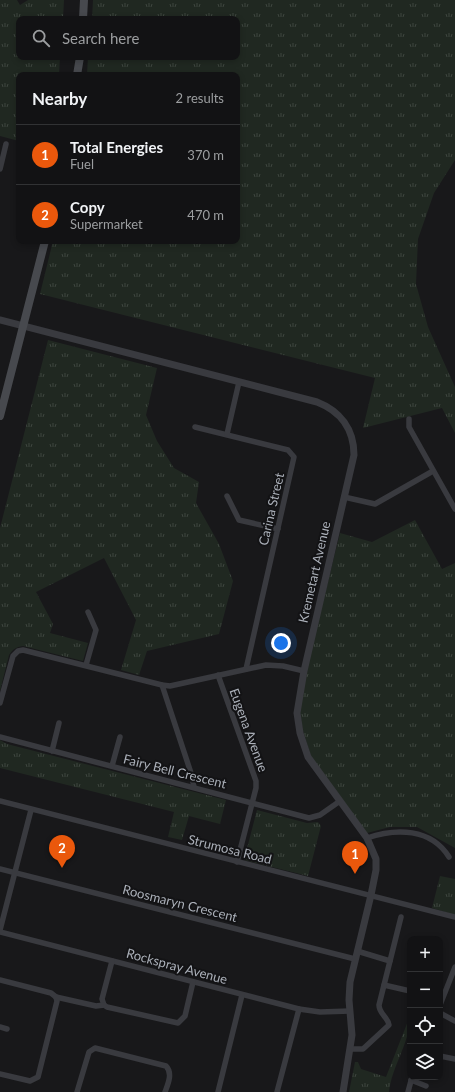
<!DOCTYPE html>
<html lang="en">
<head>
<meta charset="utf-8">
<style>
	body { margin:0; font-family:Lato,sans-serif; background:#1b1b1d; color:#f1f3f6 }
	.controls { position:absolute; right:12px; bottom:12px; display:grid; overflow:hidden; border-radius:8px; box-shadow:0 2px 6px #0003 }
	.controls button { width:36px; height:36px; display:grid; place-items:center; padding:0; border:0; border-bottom:1px solid #313234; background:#121214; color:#f1f3f6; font:20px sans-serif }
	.you { position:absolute; left:281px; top:643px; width:14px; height:14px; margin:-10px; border:3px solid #fff; border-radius:50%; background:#1a73e8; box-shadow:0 0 0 6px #1a73e833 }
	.badge { display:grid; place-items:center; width:26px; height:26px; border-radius:50%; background:#ea580c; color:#fff; font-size:13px; font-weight:700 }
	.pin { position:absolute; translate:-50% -33px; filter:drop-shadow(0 1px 2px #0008) }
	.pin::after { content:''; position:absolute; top:21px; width:14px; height:12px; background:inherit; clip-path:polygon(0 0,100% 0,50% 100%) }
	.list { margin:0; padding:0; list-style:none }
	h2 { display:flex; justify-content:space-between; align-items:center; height:52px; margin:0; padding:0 16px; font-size:17px }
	h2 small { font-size:13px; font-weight:400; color:#9c9ea0 }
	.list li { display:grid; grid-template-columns:26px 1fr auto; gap:12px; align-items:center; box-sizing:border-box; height:60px; padding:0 16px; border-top:1px solid #313234 }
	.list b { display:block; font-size:15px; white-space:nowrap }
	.list p { margin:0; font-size:13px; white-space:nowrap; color:#9c9ea0 }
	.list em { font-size:13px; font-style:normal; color:#9c9ea0 }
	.icon { flex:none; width:22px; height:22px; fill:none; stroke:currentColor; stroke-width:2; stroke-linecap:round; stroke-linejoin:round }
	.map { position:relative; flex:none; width:455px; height:1092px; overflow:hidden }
	.search { position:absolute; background:#121214; box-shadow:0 2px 6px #0003; left:16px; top:16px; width:224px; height:44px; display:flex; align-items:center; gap:10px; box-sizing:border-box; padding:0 14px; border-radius:8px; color:#9c9ea0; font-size:15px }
	.panel { position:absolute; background:#121214; box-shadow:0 2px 6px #0003; left:16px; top:72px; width:224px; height:172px; border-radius:8px }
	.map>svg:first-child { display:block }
	.grass { fill:url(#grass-tufts) }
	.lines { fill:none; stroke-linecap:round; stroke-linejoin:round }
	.minor { stroke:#393a3f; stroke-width:5.5 }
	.tertiary { stroke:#393a3f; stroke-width:7 }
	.secondary { stroke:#47494e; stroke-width:8 }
	.labels { text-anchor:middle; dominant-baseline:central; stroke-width:4; stroke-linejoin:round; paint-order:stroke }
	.street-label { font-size:13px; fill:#abb0b9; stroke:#131315 }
</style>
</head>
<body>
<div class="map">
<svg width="455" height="1092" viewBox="0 0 455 1092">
	<defs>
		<pattern id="grass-tufts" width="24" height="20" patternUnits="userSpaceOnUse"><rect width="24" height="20" fill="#202821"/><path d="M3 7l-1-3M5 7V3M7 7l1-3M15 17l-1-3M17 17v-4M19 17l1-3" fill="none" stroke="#3e453f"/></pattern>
	</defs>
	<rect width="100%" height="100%" fill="#18181a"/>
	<g class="grass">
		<polygon points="0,0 17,0 20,5 28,0 64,0 63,19 19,19 19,57 60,57 59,75 19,75 19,141 0,136"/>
		<polygon points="93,0 455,0 455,160 434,193 418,239 416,284 428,327 455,387 455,433 442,408 363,428 375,378 40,294 53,241 237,241 237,75 87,75 88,57 237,57 237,19 92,19"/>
		<path d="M 48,340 L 157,368 L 146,415 L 157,441 L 174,468 L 199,482 L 196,503 L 219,544 L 233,581 L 219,634 L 147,651 L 139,675 L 121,670 L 136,620 L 104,558 L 36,592 L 53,624 L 50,633 L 88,643 L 83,661 L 23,646 C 16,647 13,649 9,655 L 0,691 L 0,528 Z"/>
		<polygon points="415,520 442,569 455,563 455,848 417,827 390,827 367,833 311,756 303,731 300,712 306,671 340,533 372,542"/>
		<polygon points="0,740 7,744 226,800 220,824 189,816 182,840 168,837 174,812 0,768"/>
		<polygon points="257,810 307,823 318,822 321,826 308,876 244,860"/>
		<polygon points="440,876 455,879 455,915 432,908"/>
		<path d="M 410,1016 C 410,1044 392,1065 389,1092 L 349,1092 L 355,1062 L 358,1062 L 361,1069 L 386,1077 Z"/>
	</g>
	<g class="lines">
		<g class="minor">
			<polyline points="0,169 6,144"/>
			<polyline points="409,419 409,427 455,509"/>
			<polyline points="195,427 288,450 294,457 246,669"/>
			<polyline points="227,434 239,382"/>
			<polyline points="227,496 239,520 278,529"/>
			<polyline points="344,497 375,504 433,471"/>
			<polyline points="86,665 96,630 88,612"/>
			<polyline points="218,675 256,781 256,788 237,862"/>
			<polyline points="162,685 191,773 194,787"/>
			<polyline points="0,703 13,656 18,651 23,650 162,685 170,686 266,665 283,666 304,671"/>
			<polyline points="0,737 309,818 320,815 340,801"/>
			<polyline points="52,751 59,723"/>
			<polyline points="112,766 120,737"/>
			<polyline points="0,801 455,917"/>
			<path d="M 367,838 C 396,828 431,828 449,857"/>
			<polyline points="0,869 355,959"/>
			<polyline points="0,930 31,810"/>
			<polyline points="0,932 299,1009 320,1012 350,1011"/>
			<polyline points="357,951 390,961"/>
			<polyline points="112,961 102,999 104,1005 107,1007 178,1023 185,1016 193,982"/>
			<polyline points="0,980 51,993 56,997 57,1001 38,1077 30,1081 0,1074"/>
			<polyline points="384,985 410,991"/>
			<polyline points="56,997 96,1006 104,1005"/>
			<polyline points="440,1005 455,967"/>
			<polyline points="440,1013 455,1021"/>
			<polyline points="0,1027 7,1029"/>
			<path d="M 351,1049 L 363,1049 L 389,1025 C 388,1017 379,1014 379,1005 L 401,917"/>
			<polyline points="440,1056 455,1059"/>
			<polyline points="411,1080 426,1086"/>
			<path d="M 77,1092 L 89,1052 L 95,1048 L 166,1066 C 173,1073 168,1084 165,1092"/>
			<polyline points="218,1092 242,995"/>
			<polyline points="277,1092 299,1009"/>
			<polyline points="408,1092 412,1077"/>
		</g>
		<path class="tertiary" d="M 0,320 L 317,402 C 340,411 354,429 354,455 L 304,671 L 297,713 L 300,733 L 308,757 L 367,838 L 376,859 L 376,870 L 371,895 L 350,982 L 349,1000 L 352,1035 L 343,1092"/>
		<g class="secondary">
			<polyline points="83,19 84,0"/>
			<polyline points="77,75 80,57"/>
			<polyline points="0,416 45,241"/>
		</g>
	</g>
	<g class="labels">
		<g class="street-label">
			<text transform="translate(271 509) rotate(-77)">Carina Street</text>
			<text transform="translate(314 572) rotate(-77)">Kremetart Avenue</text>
			<text transform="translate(249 730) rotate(70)">Eugena Avenue</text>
			<text transform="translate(175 771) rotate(14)">Fairy Bell Crescent</text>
			<text transform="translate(230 849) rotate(14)">Strumosa Road</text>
			<text transform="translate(180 903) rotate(14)">Roosmaryn Crescent</text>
			<text transform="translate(177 966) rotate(15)">Rockspray Avenue</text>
		</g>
	</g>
</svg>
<div class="controls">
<button>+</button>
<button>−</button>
<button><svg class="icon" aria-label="locate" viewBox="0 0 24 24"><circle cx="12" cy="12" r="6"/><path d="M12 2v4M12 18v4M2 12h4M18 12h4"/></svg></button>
<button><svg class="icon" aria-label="layers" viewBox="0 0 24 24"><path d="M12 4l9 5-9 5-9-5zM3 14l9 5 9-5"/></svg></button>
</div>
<div class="you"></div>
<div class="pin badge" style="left:355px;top:874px">1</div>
<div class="pin badge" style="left:62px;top:868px">2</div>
<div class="search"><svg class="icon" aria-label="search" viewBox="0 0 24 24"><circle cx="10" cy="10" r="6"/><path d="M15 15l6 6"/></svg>Search here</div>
<section class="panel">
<h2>Nearby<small>2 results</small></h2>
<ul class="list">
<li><span class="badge">1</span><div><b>Total Energies</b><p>Fuel</p></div><em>370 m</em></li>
<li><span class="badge">2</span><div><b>Copy</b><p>Supermarket</p></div><em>470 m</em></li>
</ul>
</section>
</div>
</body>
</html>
